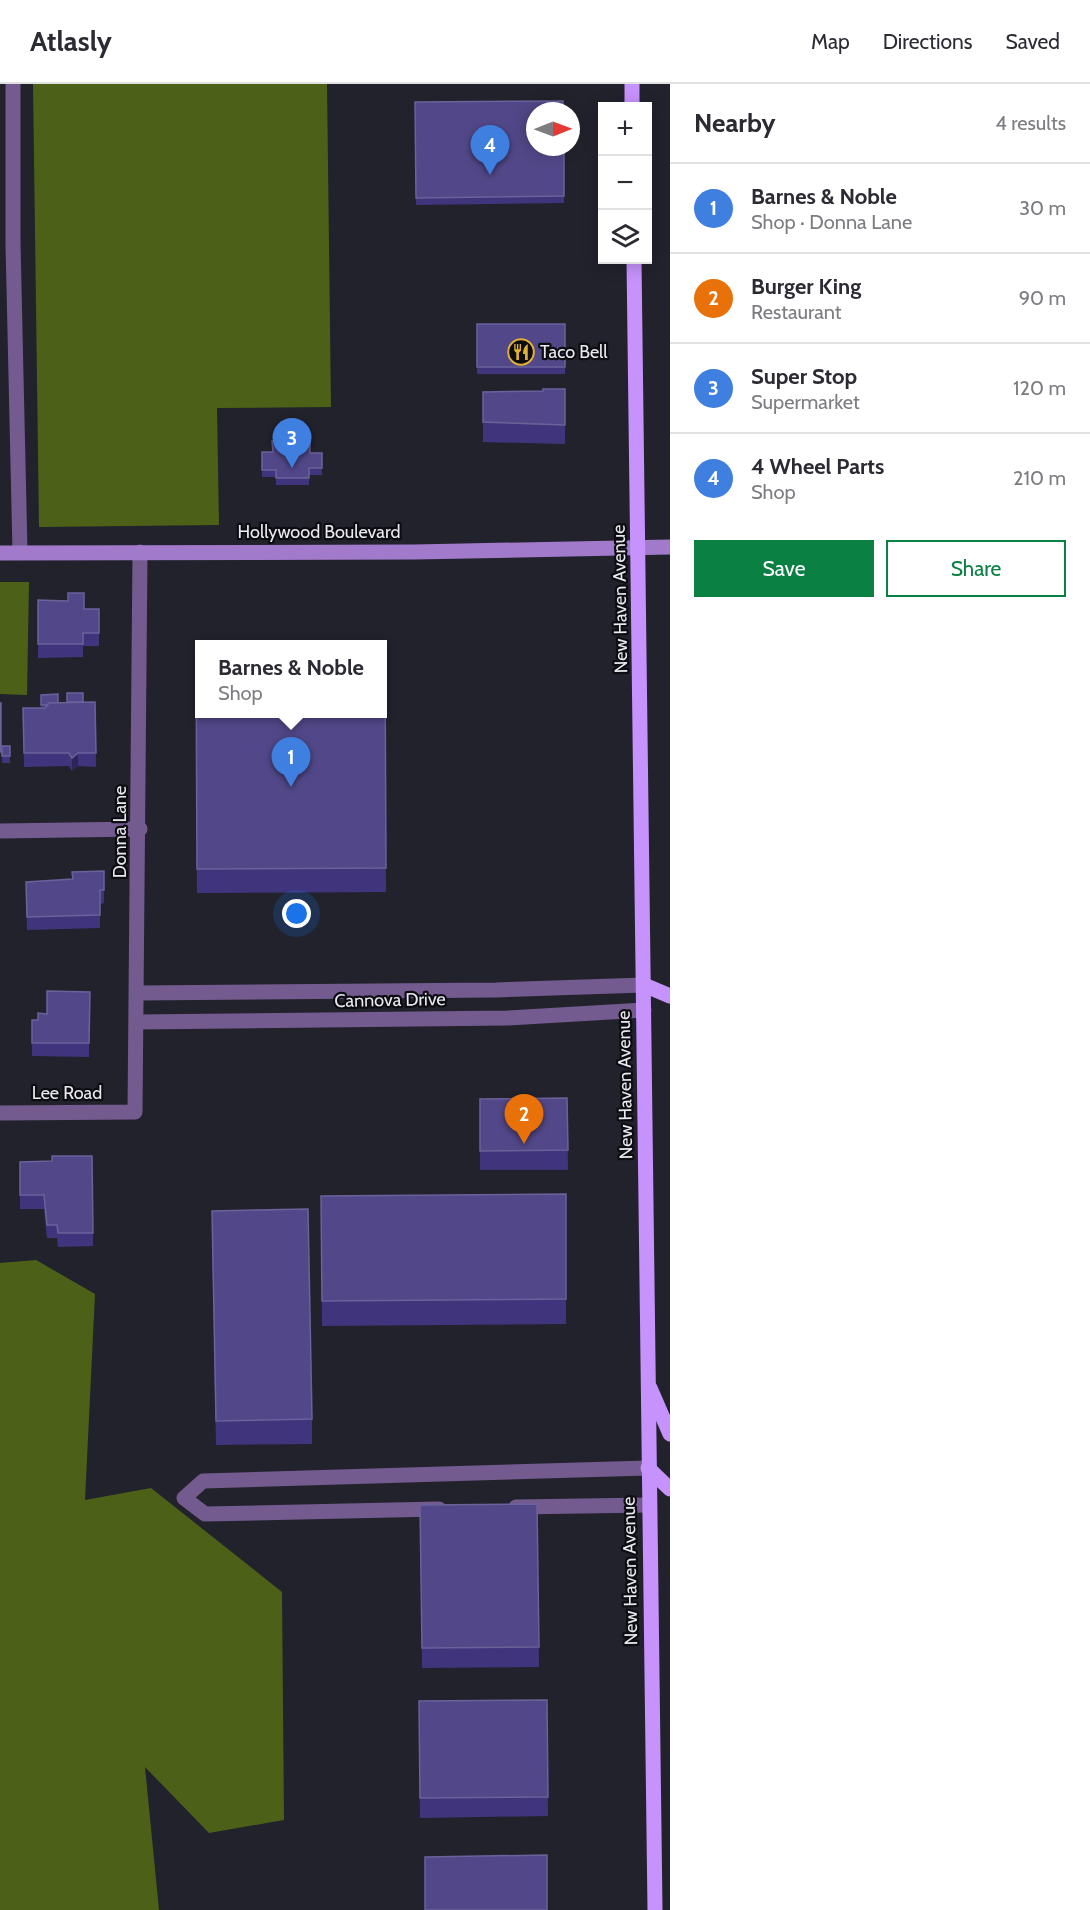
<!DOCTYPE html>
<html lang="en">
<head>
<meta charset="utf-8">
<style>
	body { margin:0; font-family:Cabin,sans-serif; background:#f7f7f7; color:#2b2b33 }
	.controls { position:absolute; right:18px; top:18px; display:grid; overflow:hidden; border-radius:0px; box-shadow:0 3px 15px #0003 }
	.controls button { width:54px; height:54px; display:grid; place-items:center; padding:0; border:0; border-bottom:2px solid #e1e1e2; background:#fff; color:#2b2b33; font:30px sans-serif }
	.compass { position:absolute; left:526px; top:18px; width:54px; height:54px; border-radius:50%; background:#fff; box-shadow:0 3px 15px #0003; rotate:89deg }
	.you { position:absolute; left:297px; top:830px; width:21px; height:21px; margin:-15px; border:4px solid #fff; border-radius:50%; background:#1a73e8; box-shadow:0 0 0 9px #1a73e833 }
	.badge { display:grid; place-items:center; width:39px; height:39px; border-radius:50%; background:#0b8043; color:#fff; font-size:20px; font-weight:700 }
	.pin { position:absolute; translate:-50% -50px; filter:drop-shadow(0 2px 3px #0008) }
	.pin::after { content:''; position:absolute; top:32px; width:21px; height:18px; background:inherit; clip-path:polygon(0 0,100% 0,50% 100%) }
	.popup { position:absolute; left:195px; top:556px; width:192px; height:78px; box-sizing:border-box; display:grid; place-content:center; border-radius:0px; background:#fff; filter:drop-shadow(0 2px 4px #0005); font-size:20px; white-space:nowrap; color:#7c7c81 }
	.popup b { font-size:22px; color:#2b2b33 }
	.popup::after { content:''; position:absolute; left:50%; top:100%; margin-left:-12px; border:12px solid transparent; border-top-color:#fff }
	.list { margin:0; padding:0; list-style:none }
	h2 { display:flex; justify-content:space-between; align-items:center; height:78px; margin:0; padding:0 24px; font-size:26px }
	h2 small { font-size:20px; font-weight:400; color:#7c7c81 }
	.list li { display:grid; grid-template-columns:39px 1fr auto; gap:18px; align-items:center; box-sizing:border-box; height:90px; padding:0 24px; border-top:2px solid #e1e1e2 }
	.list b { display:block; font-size:22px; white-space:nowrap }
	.list p { margin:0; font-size:20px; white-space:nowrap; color:#7c7c81 }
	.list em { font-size:20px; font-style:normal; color:#7c7c81 }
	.actions { display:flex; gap:12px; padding:18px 24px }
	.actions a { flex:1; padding:14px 0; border:2px solid #0b8043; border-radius:0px; text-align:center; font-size:21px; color:#0b8043 }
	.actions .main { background:#0b8043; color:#fff }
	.icon { flex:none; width:33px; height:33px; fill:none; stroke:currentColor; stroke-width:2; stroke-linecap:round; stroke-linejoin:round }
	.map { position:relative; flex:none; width:670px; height:1826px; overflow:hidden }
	header { display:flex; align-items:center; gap:36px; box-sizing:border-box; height:84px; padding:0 30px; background:#fff; border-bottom:2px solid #e1e1e2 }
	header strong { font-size:28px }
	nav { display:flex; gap:33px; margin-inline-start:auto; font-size:21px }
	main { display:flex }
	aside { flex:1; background:#fff }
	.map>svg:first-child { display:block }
	.forest { fill:#4c6117 }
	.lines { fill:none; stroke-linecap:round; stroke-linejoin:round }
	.street { stroke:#745b8f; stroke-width:15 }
	.secondary { stroke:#a27acc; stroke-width:15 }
	.primary { stroke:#c692fc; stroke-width:15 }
	.wall { fill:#40357d }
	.shaded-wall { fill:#2c2558 }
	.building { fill:#524889; stroke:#6a629a; stroke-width:1.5 }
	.labels { text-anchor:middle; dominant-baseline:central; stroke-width:4.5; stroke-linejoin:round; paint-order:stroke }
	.poi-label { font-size:18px; fill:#e9eaf1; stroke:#0c0c11; text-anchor:start }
	.street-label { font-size:18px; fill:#e9eaf1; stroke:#0c0c11 }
</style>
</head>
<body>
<header>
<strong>Atlasly</strong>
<nav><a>Map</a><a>Directions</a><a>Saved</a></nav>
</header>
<main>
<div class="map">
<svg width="670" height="1826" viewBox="0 0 670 1826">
	<rect width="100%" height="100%" fill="#22222d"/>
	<g class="forest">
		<polygon points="33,0 327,0 331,323 217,324 219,441 39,443"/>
		<polygon points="0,498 29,498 27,611 0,610"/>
		<polygon points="36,1176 95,1210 85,1416 151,1404 282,1508 284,1736 209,1749 145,1683 159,1826 0,1826 0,1179"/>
	</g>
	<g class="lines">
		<g class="street">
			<polyline points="13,0 13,159 20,468"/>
			<polyline points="0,747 140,745"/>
			<polyline points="138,909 496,906 644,901"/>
			<polyline points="137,938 508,934 644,926"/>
			<polyline points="0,1029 135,1028 140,468"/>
			<polyline points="516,1423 649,1421"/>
			<polyline points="439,1425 205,1430 184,1414 203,1397 648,1384"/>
		</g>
		<polyline class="secondary" points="0,469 414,468 670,463"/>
		<g class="primary">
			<polyline points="632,0 632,22"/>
			<polyline points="634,176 655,1826"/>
			<polyline points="644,901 670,912"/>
			<polyline points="650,1304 670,1350"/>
			<polyline points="648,1384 670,1405"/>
		</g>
	</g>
	<g class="wall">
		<polygon points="415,18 564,63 564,119 416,121"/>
		<rect x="477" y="240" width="88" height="50"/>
		<polygon points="565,305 565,360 483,358 483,308 543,307"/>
		<polygon points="262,368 322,369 322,391 309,391 309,401 276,401 276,393 262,393"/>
		<polygon points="38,516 84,525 99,525 99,562 83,562 83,573 38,574"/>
		<polygon points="385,572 386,808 197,809 196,573"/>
		<polygon points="41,611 58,619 95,618 96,683 78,682 72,687 69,682 24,683 23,624 41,624"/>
		<rect x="2" y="662" width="8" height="17"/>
		<polygon points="104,787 104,819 100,820 100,844 27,846 26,798 72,795 72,788"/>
		<polygon points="90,908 89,973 32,972 32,936 38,936"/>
		<polygon points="567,1014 568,1086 480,1086 480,1015"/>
		<polygon points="92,1072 93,1162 58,1163 57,1154 47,1154 44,1125 20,1125 20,1078 52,1077"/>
		<polygon points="566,1110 566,1240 322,1242 321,1112"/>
		<polygon points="212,1151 312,1335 312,1360 216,1361"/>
		<polygon points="537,1420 539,1583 422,1584 420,1421"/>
		<polygon points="547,1616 548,1732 420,1734 419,1617"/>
	</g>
	<polygon class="shaded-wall" points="78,669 78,682 72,687 72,674"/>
	<g class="building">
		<polygon points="563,17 563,27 535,27 535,63 564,63 564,112 416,114 415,18"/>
		<rect x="477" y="240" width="88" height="43"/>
		<polygon points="543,305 565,305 565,341 483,338 483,308 543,307"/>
		<polygon points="272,357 310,357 310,369 322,369 322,384 309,384 309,394 276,394 276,386 262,386 262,368 273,368"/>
		<polygon points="68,509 84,509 84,525 99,525 99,549 83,549 83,560 38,560 38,516 68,517"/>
		<polygon points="382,572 385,572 386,784 197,785 196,573 200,573 200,630 382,630"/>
		<rect x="67" y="609" width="16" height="9"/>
		<polygon points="58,610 58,619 49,619 47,621 41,621 41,611"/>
		<polygon points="95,618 96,669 78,669 72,674 69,669 24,669 23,624 45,624 49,619"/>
		<rect x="0" y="619" width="1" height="49"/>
		<rect x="2" y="662" width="8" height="10"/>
		<polygon points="104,787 104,806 100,806 100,831 27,833 26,798 73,795 72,788"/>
		<polygon points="47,907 90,908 89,959 32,959 32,936 38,936 38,929 47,930"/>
		<polygon points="567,1014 568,1066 480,1067 480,1015"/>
		<polygon points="52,1072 92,1072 93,1149 58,1149 57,1141 47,1141 44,1111 20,1111 20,1078 52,1077"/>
		<polygon points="566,1110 566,1215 322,1217 321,1112"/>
		<polygon points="308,1125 312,1335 216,1337 212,1127"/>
		<polygon points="537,1420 539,1563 422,1564 420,1421"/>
		<polygon points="547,1616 548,1713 420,1714 419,1617"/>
		<polygon points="547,1771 547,1826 425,1826 425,1773"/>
	</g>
	<defs>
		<g id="restaurant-ring" transform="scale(1.35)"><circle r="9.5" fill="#0c0c11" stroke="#dfb034" stroke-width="1.5"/><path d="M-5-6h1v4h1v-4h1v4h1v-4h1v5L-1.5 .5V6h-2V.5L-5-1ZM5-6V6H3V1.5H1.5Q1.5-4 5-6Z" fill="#dfb034"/></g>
	</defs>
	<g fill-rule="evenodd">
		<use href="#restaurant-ring" x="521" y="268"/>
	</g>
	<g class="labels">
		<g class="poi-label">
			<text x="540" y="268">Taco Bell</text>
		</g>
		<g class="street-label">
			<text x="319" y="448">Hollywood Boulevard</text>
			<text transform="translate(620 515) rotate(-91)">New Haven Avenue</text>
			<text transform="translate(120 748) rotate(-90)">Donna Lane</text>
			<text transform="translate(390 916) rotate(-1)">Cannova Drive</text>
			<text transform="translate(625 1001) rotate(-91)">New Haven Avenue</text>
			<text x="67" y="1009">Lee Road</text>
			<text transform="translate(630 1487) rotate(-91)">New Haven Avenue</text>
		</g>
	</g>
</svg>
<div class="controls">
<button>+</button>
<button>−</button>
<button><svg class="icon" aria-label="layers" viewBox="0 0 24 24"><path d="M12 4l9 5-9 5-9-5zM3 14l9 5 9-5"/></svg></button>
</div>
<svg class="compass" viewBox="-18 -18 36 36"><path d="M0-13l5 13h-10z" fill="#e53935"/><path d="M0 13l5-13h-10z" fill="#7c7c81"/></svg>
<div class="you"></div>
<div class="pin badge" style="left:291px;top:703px;background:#3f7fe0">1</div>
<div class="popup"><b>Barnes &amp; Noble</b>Shop</div>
<div class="pin badge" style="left:524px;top:1060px;background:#e8710a">2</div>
<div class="pin badge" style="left:292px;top:384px;background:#3f7fe0">3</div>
<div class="pin badge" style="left:490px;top:91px;background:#3f7fe0">4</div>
</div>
<aside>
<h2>Nearby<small>4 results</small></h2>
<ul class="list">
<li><span class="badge" style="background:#3f7fe0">1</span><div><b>Barnes &amp; Noble</b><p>Shop · Donna Lane</p></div><em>30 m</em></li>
<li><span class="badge" style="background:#e8710a">2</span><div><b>Burger King</b><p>Restaurant</p></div><em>90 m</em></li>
<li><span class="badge" style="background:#3f7fe0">3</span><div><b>Super Stop</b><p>Supermarket</p></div><em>120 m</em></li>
<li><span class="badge" style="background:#3f7fe0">4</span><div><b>4 Wheel Parts</b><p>Shop</p></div><em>210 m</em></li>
</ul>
<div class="actions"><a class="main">Save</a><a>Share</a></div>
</aside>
</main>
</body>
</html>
